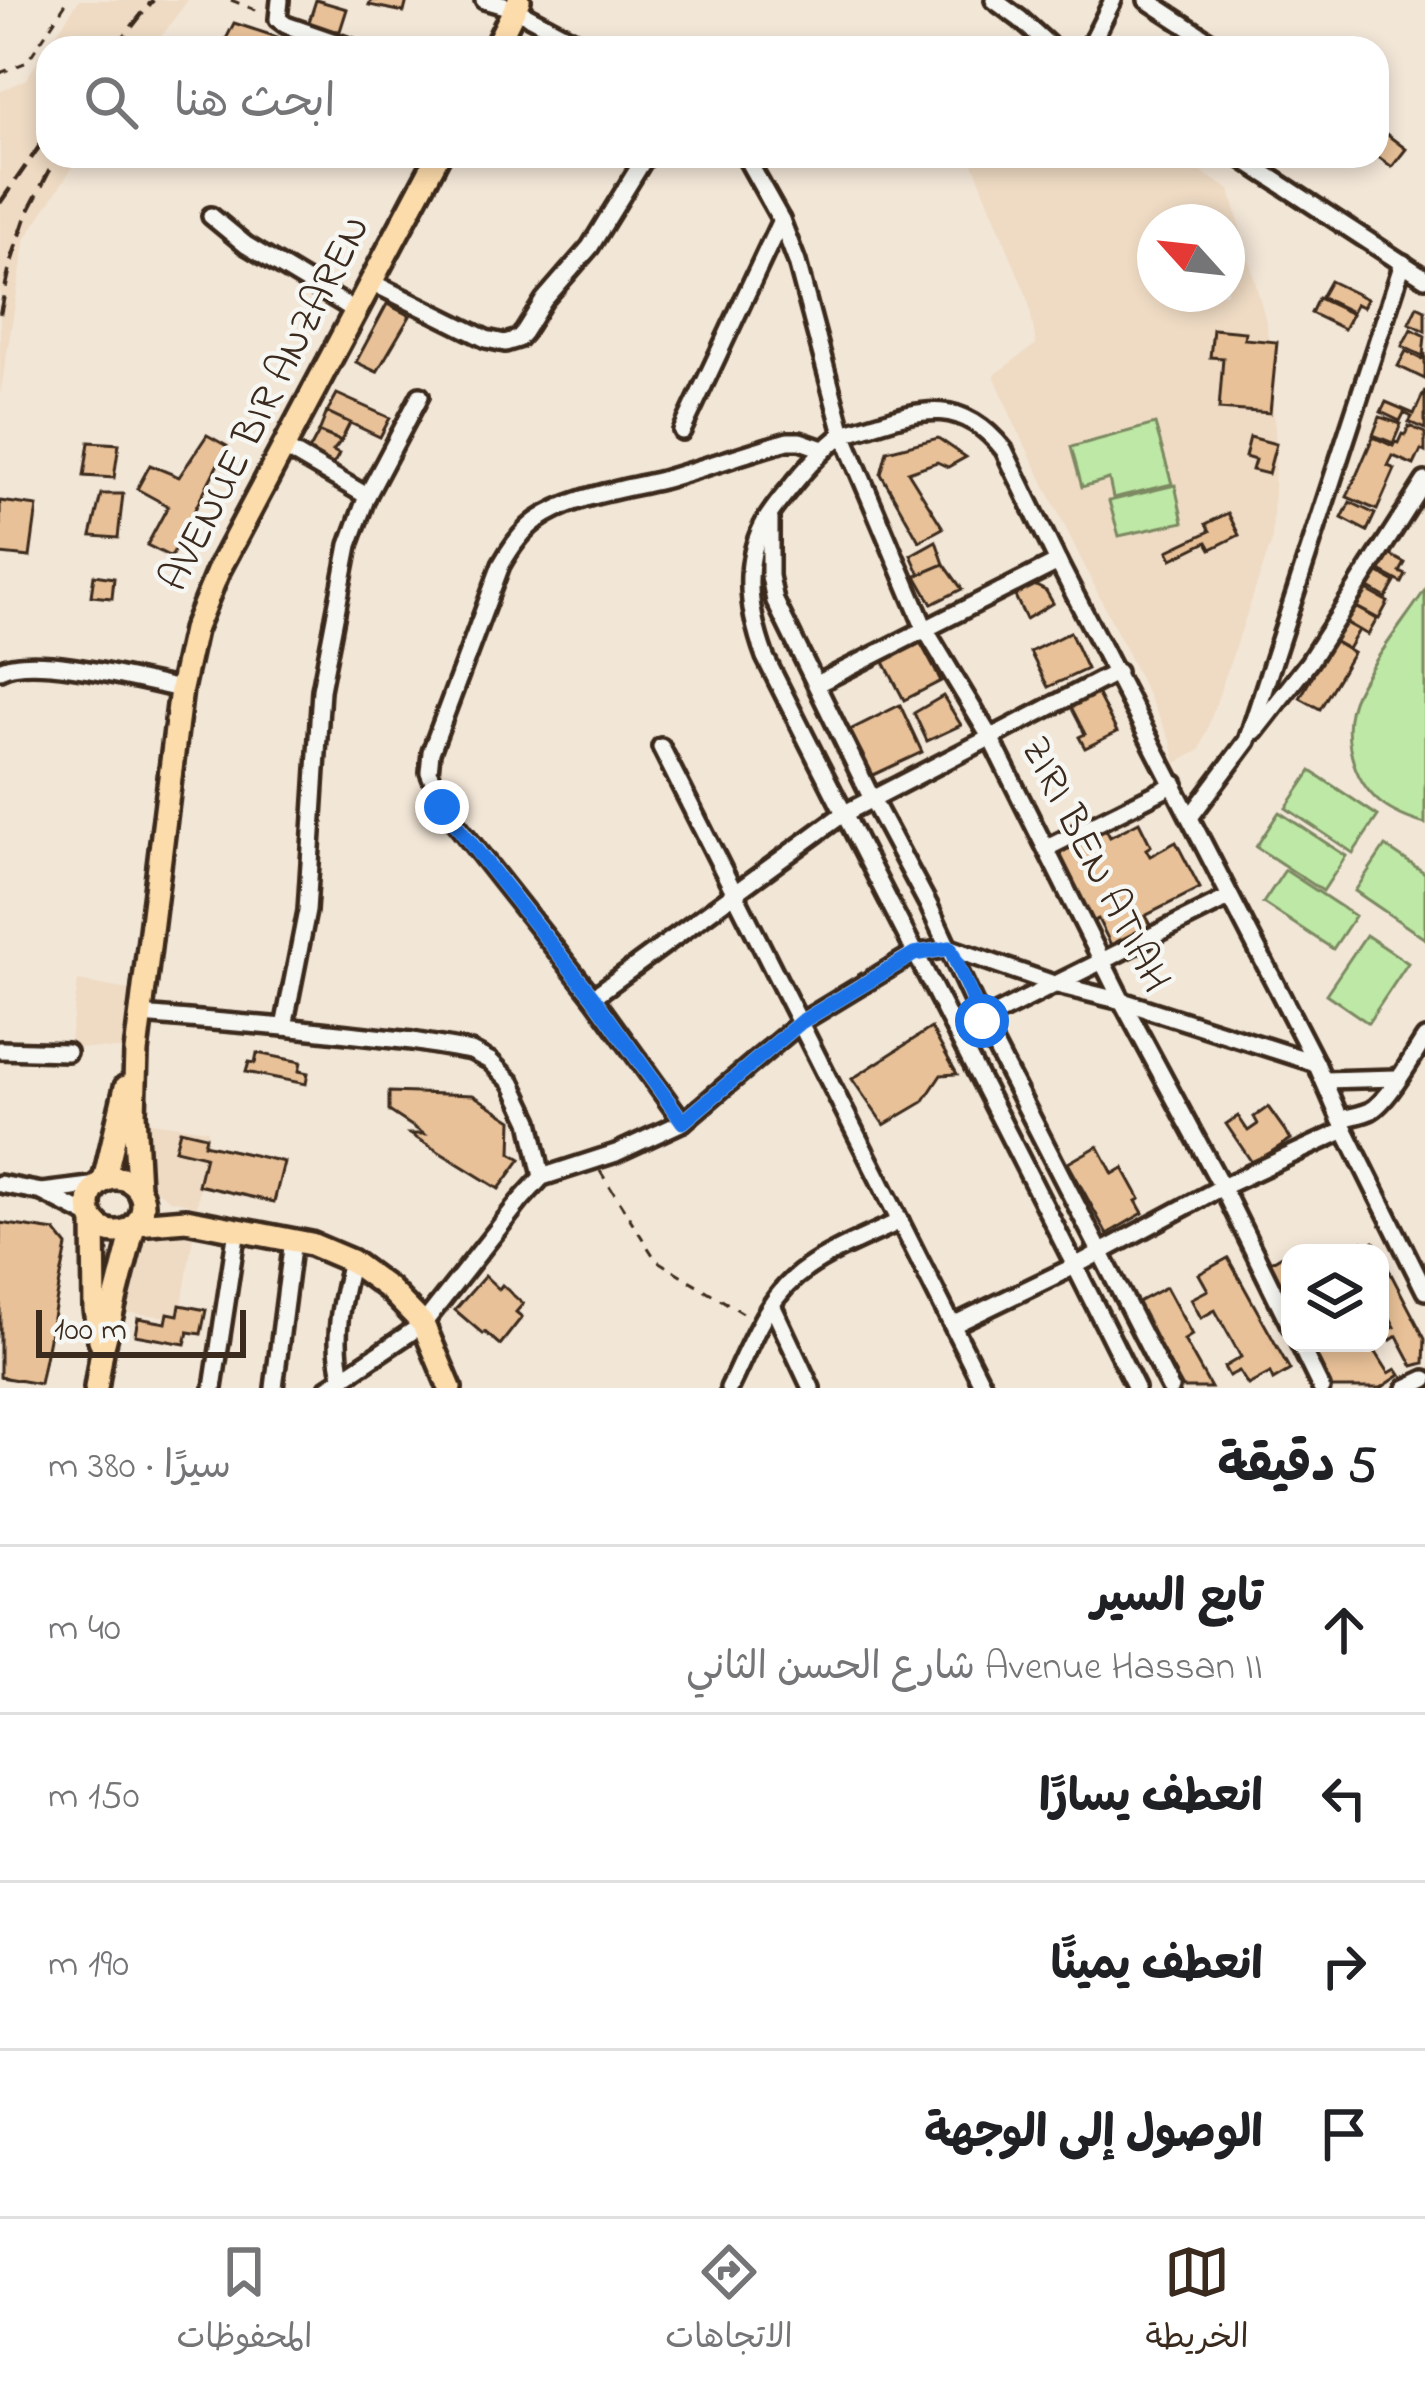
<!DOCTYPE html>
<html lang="ar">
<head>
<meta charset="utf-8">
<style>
	body { margin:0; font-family:"Indie Flower","Playpen Sans Arabic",sans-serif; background:#f2f2f2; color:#202124; direction:rtl }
	.controls { position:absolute; right:36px; bottom:36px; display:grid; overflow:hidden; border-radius:24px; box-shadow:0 6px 18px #0003 }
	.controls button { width:108px; height:108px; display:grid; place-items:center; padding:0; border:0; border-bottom:3px solid #e0e0e0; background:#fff; color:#202124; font:60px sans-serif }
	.compass { position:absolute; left:1137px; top:204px; width:108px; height:108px; border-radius:50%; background:#fff; box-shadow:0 6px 18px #0003; rotate:297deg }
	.scale { position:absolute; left:36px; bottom:30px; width:210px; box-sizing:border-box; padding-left:12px; border:6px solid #3b2a1e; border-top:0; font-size:33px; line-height:42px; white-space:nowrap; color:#3b2a1e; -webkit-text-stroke:9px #f6f6f2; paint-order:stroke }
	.stop { position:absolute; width:36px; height:36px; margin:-27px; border:9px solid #1a73e8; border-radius:50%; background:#fff }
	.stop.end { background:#1a73e8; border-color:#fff; box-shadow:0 3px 12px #0008 }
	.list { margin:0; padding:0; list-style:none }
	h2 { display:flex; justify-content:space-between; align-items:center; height:156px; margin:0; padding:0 48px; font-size:51px }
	h2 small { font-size:39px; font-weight:400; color:#757577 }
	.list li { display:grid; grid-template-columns:78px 1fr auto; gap:36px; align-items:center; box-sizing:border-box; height:168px; padding:0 48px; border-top:3px solid #e0e0e0 }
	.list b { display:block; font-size:45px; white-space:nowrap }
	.list p { margin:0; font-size:39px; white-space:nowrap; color:#757577 }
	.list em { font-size:39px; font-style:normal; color:#757577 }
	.icon { flex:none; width:66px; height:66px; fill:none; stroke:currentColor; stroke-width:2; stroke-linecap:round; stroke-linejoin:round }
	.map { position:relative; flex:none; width:1425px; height:1388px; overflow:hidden; direction:ltr }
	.search { position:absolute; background:#fff; box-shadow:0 6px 18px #0003; left:36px; right:36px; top:36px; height:132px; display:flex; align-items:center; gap:30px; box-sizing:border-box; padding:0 42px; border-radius:36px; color:#757577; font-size:45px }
	.sheet { height:828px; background:#fff }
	nav { display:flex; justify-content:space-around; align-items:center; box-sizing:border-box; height:168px; border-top:3px solid #e0e0e0; background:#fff; font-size:33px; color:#757577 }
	nav a { display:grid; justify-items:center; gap:6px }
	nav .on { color:#3b2a1e }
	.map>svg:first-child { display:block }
	.built { fill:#efdbc4; fill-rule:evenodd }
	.green { fill:#bde8a5; stroke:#7c8962; stroke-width:3 }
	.building { fill:#e8c198; stroke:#3b2a1e; stroke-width:3 }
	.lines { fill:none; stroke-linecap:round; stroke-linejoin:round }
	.minor-casing { stroke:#3b2a1e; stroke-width:24 }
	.major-casing { stroke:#3b2a1e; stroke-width:30 }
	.path { stroke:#3b2a1e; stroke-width:3; stroke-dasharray:9 9; stroke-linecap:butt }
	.minor { stroke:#f6f6f2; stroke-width:15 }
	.major { stroke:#fddcac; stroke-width:21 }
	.rail { stroke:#3b2a1e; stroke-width:4.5; stroke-dasharray:18 9; stroke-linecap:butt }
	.route { stroke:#1a73e8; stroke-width:15 }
	.labels { text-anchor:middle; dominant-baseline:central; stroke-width:9; stroke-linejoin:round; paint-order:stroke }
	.street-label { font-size:42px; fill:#3b2a1e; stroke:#f6f6f2 }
</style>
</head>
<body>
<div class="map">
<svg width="1425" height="1388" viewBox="0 0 1425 1388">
	<rect width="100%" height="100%" fill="#f2e6d7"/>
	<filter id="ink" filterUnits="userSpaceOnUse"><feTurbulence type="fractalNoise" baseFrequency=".00833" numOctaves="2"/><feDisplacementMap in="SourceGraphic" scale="24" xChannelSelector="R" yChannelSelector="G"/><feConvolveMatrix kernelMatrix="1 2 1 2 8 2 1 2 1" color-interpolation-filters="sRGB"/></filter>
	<g filter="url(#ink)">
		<g class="built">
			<polygon points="79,0 188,0 153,48 48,48 48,156 80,156 26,238 0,396 0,92 26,79"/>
			<path d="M 970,156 L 1176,156 L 1230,190 L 1267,325 L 1276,443 L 1272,541 L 1200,750 L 1176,763 L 1171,742 L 1014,423 L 994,375 L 1036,344 L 1028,299 ZM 1155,222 L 1227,222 L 1227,294 L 1155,294 Z"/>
			<polygon points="78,981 141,992 133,1050 69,1047"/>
			<polygon points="144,1121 208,1130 197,1206 170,1200 154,1189 147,1180"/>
			<polygon points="142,1231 193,1237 180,1318 121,1312"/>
		</g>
		<g class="green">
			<polygon points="1155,424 1172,484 1113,498 1109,479 1082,487 1071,447"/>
			<polygon points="1175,485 1183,522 1119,536 1109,501"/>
			<path d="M 1425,590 L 1425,824 C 1408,819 1387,810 1375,798 C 1349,772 1340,725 1357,692 C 1375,657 1403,623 1425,590 Z"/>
			<polygon points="1311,771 1378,816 1353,853 1286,808"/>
			<polygon points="1279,812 1346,856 1323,891 1256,847"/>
			<polygon points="1385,846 1425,873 1425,939 1355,891"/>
			<polygon points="1285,870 1355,916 1333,949 1263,903"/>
			<polygon points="1366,935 1408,963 1368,1023 1326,994"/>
		</g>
		<g class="building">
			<polygon points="316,0 347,9 340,31 307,28"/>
			<polygon points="371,0 407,0 404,12 369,5"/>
			<polygon points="234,23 277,37 272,48 222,47"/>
			<polygon points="1377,127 1406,149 1392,167 1377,156"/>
			<polygon points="1330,281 1367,299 1363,307 1356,304 1352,312 1321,297"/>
			<polygon points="1318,298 1352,314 1344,329 1311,313"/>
			<polygon points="387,304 410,316 377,372 356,362"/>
			<polygon points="1417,306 1425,310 1425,331 1409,323"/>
			<polygon points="1213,329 1245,332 1244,339 1277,342 1270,413 1219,409 1223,358 1210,357"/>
			<polygon points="1411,329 1425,336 1423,356 1402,346"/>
			<polygon points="1406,351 1422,359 1425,353 1425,379 1398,366"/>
			<polygon points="1425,390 1425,429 1409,422 1412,417 1404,413 1400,421 1381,412 1386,402 1414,414"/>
			<polygon points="337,394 390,418 380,437 327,412"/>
			<polygon points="327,412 350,423 341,441 319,432"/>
			<polygon points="1380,417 1401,424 1393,443 1373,435"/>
			<polygon points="1409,426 1425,433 1425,452 1421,450 1414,465 1393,456 1388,466 1395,469 1377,510 1347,497 1373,437 1393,446 1395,442 1398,443 1402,434 1405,435"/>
			<polygon points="319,432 341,441 333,451 339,454 333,465 309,451"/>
			<polygon points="207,435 227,446 171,557 147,545 168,506 137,489 150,465 179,477"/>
			<polygon points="1250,437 1276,444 1268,474 1252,470 1255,460 1245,457"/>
			<polygon points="938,438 966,457 948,467 937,462 908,472 943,528 919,541 881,474 887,451"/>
			<polygon points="89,442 119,444 114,478 84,476"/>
			<polygon points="101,494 123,494 118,538 91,536"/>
			<polygon points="0,501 37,506 30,557 0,554"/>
			<polygon points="1350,502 1375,514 1367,531 1342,518"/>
			<polygon points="1228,513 1239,535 1211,549 1207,542 1172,559 1168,551 1210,531 1206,524"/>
			<polygon points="936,541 944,564 920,575 911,555"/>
			<polygon points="1383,551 1405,563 1400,572 1406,575 1402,583 1374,568"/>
			<polygon points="944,564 962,589 932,604 916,576"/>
			<polygon points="1373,570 1395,582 1386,598 1364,585"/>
			<polygon points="94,575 114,578 112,598 91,596"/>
			<polygon points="1034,585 1046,591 1053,603 1026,619 1014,594"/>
			<polygon points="1363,588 1388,602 1379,619 1353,605"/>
			<polygon points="1351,605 1377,619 1368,635 1342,620"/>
			<polygon points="1339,619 1359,630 1348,649 1328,638"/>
			<polygon points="1070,632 1087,669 1048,687 1030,652"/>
			<polygon points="1328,638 1353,653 1320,709 1300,698 1314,673 1309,671"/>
			<polygon points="920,642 941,681 904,700 884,662"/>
			<polygon points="1095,689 1117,732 1085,748 1079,737 1085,734 1069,703"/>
			<polygon points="943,696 961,725 927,741 914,713"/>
			<polygon points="900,705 922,752 873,775 850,730"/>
			<polygon points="1139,822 1151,846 1146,849 1150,856 1176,842 1200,888 1145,916 1150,925 1111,945 1098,919 1092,922 1055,849 1103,824 1110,837"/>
			<polygon points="931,1028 957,1074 941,1075 923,1102 884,1125 852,1079"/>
			<polygon points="257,1053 301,1062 299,1071 308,1073 306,1084 246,1072 249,1062 255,1063"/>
			<polygon points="389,1092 473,1095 512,1120 511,1153 521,1159 499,1189 410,1134 424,1134 389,1111"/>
			<polygon points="1268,1107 1291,1139 1253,1164 1226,1124 1238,1116 1248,1131 1258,1124 1254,1117"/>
			<polygon points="180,1130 206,1136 204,1144 284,1162 274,1202 198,1185 205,1156 175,1149"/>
			<polygon points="1098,1146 1113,1174 1123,1168 1140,1199 1136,1201 1143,1213 1107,1234 1068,1163"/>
			<polygon points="0,1223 55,1231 67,1246 40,1384 0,1377"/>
			<polygon points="1362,1242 1364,1247 1374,1242 1380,1253 1348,1253 1346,1250"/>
			<polygon points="1294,1248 1296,1253 1290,1253 1290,1305 1267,1264"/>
			<polygon points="1380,1253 1425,1339 1424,1363 1413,1366 1397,1336 1391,1340 1386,1331 1395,1327 1387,1312 1380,1316"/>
			<polygon points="1228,1258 1290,1370 1273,1380 1270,1373 1248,1385 1239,1371 1229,1376 1224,1367 1241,1357 1215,1310 1201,1318 1191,1299 1208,1290 1199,1274"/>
			<polygon points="485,1276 499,1289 502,1285 523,1304 516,1312 522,1317 500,1345 485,1332 483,1334 455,1310"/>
			<polygon points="1166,1287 1192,1335 1184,1340 1211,1388 1183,1388 1136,1303"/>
			<polygon points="180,1305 206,1310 201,1334 188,1332 185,1344 135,1335 138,1318 166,1323 168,1313 178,1315"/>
			<polygon points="1326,1343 1370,1343 1389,1373 1396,1369 1400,1375 1381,1388 1329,1388 1308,1355"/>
		</g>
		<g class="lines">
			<g class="minor-casing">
				<g id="minor">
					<polyline points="280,0 278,19 286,25 352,48"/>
					<polyline points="484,0 515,9 588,48"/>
					<polyline points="994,0 1020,19 1052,48"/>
					<polyline points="1147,0 1220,48"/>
					<polyline points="501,36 523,48"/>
					<polyline points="1089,48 1113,0"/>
					<path d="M 745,156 L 781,220 L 797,262 L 843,434 C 908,416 954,387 1004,450 L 1058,562 L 1316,1063 L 1345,1130 L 1425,1291"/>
					<polyline points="1238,156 1425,278"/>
					<polyline points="211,216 246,245 356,311"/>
					<polyline points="371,282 486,339 505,343 518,339 524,332 544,300 590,247 646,156"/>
					<polyline points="682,431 781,220"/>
					<polyline points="283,447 367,496"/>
					<polyline points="770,519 770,576 775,601 872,799 929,906 982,1021 1170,1388"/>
					<path d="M 0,670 C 33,652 142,681 181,689"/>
					<polyline points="817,684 1058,562"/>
					<polyline points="1255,731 1309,662 1425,481"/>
					<polyline points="661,747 984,1388"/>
					<polyline points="1191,816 1247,741 1403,263"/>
					<polyline points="1047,848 1175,784"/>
					<polyline points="593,997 843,814 1117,672"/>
					<polyline points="141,1015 284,1027 412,1041 471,1051 490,1061 512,1083 530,1121 542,1177"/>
					<polyline points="284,1027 307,911 321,690 349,545 367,496 420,396"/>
					<polyline points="958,1036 982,1021 1230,897"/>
					<polyline points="0,1050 67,1052"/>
					<polyline points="1324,1080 1397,1078"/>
					<path d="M 1340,1119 C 1350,1117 1361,1115 1370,1111 C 1388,1102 1412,1057 1425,1038"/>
					<path d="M 683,1122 L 593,997 L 443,807 L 429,772 L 431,752 L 501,565 C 510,549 521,532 536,521 C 571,496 621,490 662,480 C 704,468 746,453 788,441 L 800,441 L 823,449"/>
					<polyline points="0,1184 42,1192"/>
					<polyline points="91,1217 42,1192 98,1185"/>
					<polyline points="772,1305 811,1388"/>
					<polyline points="953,1325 1075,1266 1222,1187 1345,1130"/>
					<polyline points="1299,1343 1321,1388"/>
					<path d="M 343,1379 C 332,1340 341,1300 351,1261"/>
					<polyline points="213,1388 237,1230"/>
					<polyline points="274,1388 293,1240"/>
					<polyline points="328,1388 423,1324 520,1201 542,1177 616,1153 683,1122 801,1022 913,954 950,948 1057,985 1122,1001 1316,1063"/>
					<path d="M 729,1388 C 750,1346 766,1296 806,1269 C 834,1249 870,1236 900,1221"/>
					<path d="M 1136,1388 C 1015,1143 887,901 765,657 C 750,616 742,567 762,527 C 769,513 780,500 790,488 C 806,468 822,450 843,434 L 925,629 L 990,737 L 1122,1001 L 1222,1187 L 1290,1325"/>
					<polyline points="1406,1388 1425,1379"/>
				</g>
			</g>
			<g class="major-casing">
				<g id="major">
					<polyline points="495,48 519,0"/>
					<circle cx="116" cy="1205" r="27"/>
					<polyline points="104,1181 126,1087"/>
					<polyline points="138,1188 134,1113 136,1052 181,689 194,630 219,569 438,156"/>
					<polyline points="94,1221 95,1309 100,1340"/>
					<polyline points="136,1224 186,1220 311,1244 351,1261 389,1289 423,1324 450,1388"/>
					<polyline points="96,1388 102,1351 134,1226"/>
				</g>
			</g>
			<g class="path">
				<polyline points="231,0 263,13"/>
				<polyline points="0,73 27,62 68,0"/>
				<polyline points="600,1171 656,1260 748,1316"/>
			</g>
			<use href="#minor" class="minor"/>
			<use href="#major" class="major"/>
			<g class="rail">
				<polyline points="115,48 153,0"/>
				<polyline points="0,203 48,134"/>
				<polyline points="0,314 11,262 27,214 57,156"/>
			</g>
		</g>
	</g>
	<g class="lines" filter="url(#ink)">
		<polyline class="route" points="442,807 593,997 683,1122 801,1022 914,954 950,948 982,1021"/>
	</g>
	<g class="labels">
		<g class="street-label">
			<text transform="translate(266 404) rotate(-63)">AVENUE BIR ANZAREN</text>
			<text transform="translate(1094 865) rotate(63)">ZIRI BEN ATIAH</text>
		</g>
	</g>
</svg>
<div class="controls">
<button><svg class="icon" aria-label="layers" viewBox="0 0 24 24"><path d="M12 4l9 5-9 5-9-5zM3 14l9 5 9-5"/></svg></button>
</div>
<svg class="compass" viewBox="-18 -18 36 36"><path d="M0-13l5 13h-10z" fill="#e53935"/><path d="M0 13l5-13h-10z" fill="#757577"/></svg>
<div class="scale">100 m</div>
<div class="stop" style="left:982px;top:1021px"></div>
<div class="stop end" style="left:442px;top:807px"></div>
<div class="search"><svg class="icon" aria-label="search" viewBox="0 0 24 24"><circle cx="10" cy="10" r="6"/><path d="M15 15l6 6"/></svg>ابحث هنا</div>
</div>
<section class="sheet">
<h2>5 دقيقة<small>سيرًا · 380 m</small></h2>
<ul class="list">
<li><svg class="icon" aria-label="ahead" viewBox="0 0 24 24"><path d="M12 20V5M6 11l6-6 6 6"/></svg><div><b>تابع السير</b><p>Avenue Hassan II شارع الحسن الثاني</p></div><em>40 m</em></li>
<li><svg class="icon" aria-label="left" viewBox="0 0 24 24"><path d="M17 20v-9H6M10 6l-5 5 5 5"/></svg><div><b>انعطف يسارًا</b></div><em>150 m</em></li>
<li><svg class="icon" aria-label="right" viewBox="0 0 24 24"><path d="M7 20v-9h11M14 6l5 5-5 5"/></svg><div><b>انعطف يمينًا</b></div><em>190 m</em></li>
<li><svg class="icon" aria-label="arrive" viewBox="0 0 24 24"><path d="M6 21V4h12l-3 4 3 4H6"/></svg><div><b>الوصول إلى الوجهة</b></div></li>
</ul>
</section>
<nav>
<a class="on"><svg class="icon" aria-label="map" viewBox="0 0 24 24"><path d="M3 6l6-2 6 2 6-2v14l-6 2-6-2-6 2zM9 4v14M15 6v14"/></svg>الخريطة</a>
<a><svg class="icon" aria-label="directions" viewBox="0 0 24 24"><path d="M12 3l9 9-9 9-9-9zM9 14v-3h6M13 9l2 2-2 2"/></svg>الاتجاهات</a>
<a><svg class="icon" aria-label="saved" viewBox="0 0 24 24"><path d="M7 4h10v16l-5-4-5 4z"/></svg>المحفوظات</a>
</nav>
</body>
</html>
